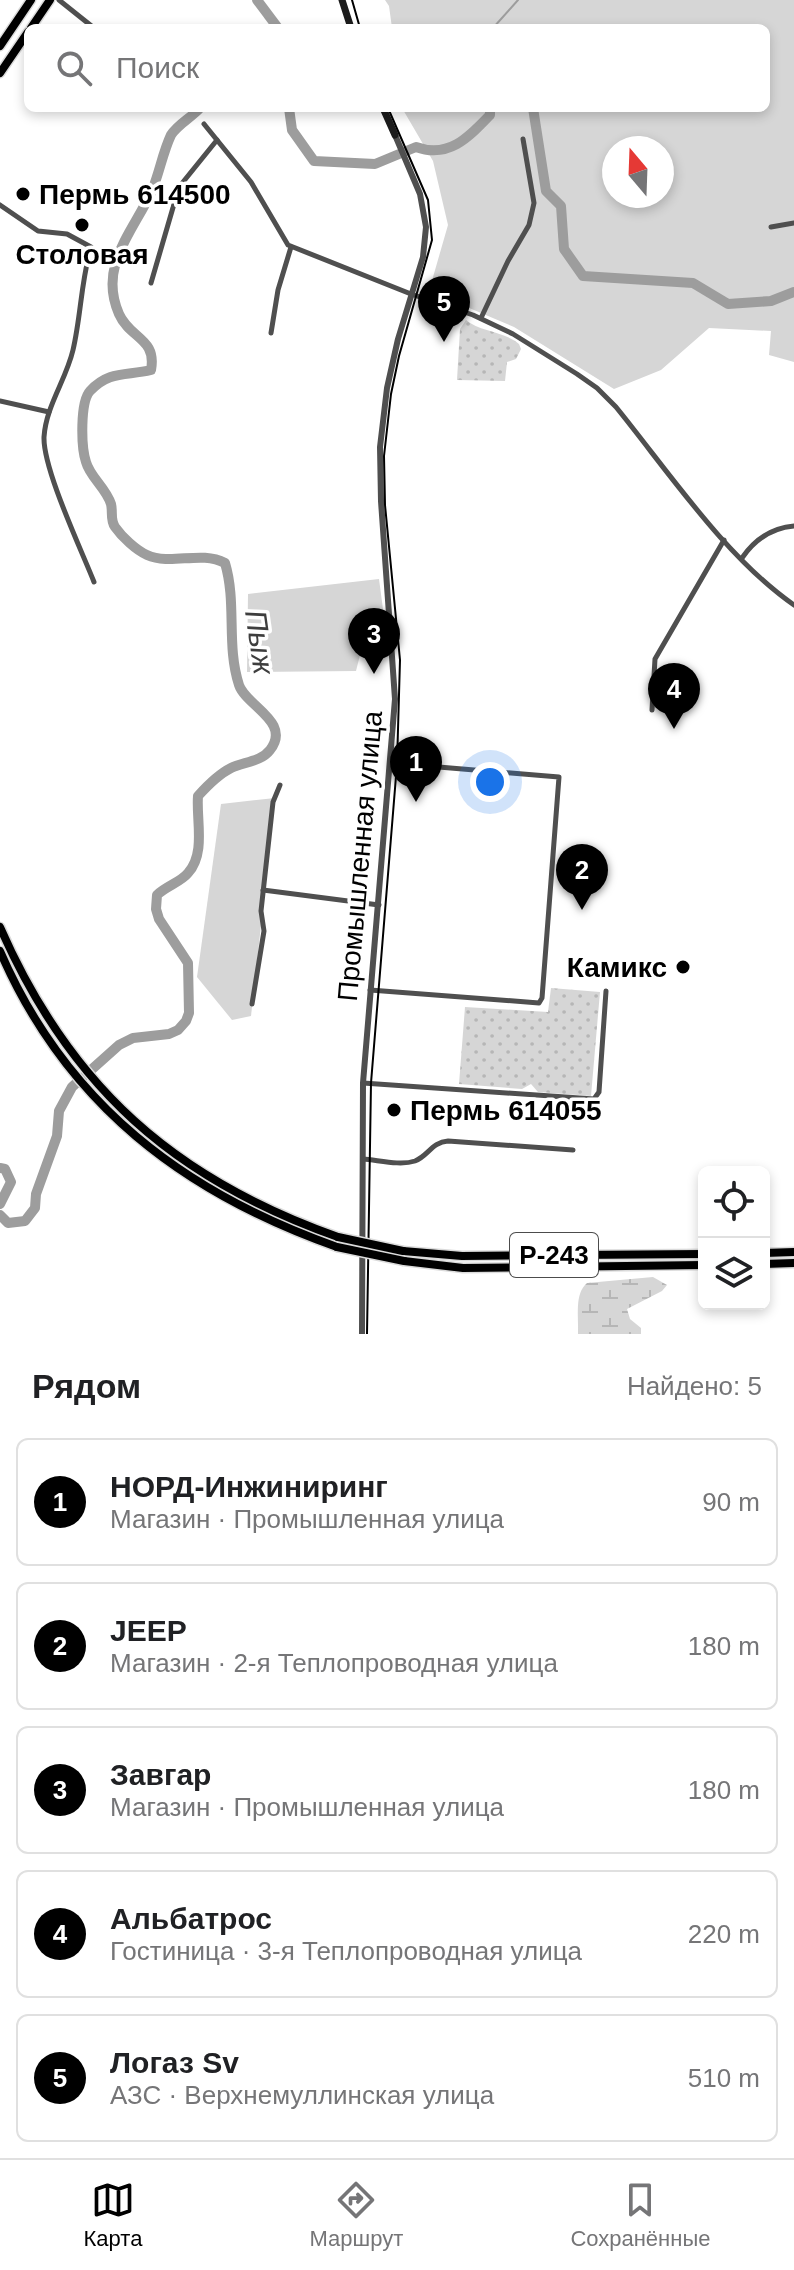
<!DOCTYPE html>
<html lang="ru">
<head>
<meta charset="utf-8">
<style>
	body { margin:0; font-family:Arial,sans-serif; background:#f2f2f2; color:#202124 }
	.controls { position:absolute; right:24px; bottom:24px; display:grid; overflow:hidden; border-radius:12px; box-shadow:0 4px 12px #0003 }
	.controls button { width:72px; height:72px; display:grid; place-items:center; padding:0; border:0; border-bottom:2px solid #e0e0e0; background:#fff; color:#202124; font:40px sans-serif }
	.compass { position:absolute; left:602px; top:136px; width:72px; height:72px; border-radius:50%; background:#fff; box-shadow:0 4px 12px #0003; rotate:341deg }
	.you { position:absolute; left:490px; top:782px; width:28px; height:28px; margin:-20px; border:6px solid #fff; border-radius:50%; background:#1a73e8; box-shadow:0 0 0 12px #1a73e833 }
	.badge { display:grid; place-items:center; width:52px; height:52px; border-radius:50%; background:#000; color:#fff; font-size:26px; font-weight:700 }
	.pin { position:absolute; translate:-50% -66px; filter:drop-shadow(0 2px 4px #0008) }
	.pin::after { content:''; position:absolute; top:42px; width:28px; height:24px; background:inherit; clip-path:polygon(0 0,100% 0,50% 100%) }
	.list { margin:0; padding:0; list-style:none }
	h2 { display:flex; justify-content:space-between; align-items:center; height:104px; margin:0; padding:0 32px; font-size:34px }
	h2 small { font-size:26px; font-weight:400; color:#757577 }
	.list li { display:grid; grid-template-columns:52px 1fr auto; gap:24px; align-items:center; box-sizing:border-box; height:128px; margin:0 16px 16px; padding:0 16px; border:2px solid #e0e0e0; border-radius:12px }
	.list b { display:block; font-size:30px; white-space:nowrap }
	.list p { margin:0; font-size:26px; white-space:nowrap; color:#757577 }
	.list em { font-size:26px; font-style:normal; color:#757577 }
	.icon { flex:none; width:44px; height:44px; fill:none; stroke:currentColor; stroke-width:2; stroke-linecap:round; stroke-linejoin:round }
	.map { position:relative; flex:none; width:794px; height:1334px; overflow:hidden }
	.search { position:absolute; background:#fff; box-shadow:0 4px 12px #0003; left:24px; right:24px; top:24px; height:88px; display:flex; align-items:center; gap:20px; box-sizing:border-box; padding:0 28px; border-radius:12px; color:#757577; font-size:30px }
	.sheet { height:824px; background:#fff }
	nav { display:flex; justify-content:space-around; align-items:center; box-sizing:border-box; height:112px; border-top:2px solid #e0e0e0; background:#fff; font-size:22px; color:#757577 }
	nav a { display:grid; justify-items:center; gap:4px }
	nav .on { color:#000 }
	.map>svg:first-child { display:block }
	.grass { fill:url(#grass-dots) }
	.wetland { fill:url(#wetland-marsh) }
	.green { fill:#d6d6d6; fill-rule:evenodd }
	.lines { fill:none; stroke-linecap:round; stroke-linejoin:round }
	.stream { stroke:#9d9d9d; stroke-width:2 }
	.river { stroke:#9d9d9d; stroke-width:10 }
	.primary-casing { stroke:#dbdbdb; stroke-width:11 }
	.trunk-casing { stroke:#dbdbdb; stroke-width:11 }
	.minor { stroke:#4f4f4f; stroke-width:5 }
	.tertiary { stroke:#4f4f4f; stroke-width:6 }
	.secondary { stroke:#1c1c1c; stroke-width:7 }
	.primary { stroke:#000; stroke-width:8 }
	.trunk { stroke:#000; stroke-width:8 }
	.tram { stroke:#000; stroke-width:2 }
	.trunk-bridge-casing { stroke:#dbdbdb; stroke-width:11; stroke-linecap:butt }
	.trunk-bridge { stroke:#000; stroke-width:8 }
	.poi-dot { fill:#000; stroke:#fff; stroke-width:3 }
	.labels { text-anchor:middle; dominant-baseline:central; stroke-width:7; stroke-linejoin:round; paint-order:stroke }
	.shield { fill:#fff; stroke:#4c4c4c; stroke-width:2 }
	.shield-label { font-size:26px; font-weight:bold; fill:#000 }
	.poi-label { font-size:28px; font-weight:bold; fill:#000; stroke:#fff; text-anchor:start }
	.street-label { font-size:28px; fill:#000; stroke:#fff }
	.water-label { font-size:30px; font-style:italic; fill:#3e3e3e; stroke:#fff }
</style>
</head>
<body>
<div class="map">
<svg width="794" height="1334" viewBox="0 0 794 1334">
	<defs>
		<pattern id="grass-dots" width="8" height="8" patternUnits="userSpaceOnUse" patternTransform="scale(2)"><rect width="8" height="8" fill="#d6d6d6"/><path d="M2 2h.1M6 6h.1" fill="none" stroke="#b6b6b6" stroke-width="1.8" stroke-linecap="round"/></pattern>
		<pattern id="wetland-marsh" width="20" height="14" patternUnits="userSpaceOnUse" patternTransform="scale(2)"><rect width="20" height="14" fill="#d6d6d6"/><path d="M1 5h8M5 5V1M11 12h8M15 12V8" fill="none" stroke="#b6b6b6"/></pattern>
	</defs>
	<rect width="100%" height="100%" fill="#fff"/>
	<g class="grass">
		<path d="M 466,320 C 480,332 504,331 519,344 L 521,349 L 516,359 L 507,362 L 505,381 L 457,380 L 460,329 Z"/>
		<polygon points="551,988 600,992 591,1096 538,1092 531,1084 522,1089 459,1084 465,1007 548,1012"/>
	</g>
	<path class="wetland" d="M 653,1277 L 667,1285 L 662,1291 L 627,1309 L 630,1319 L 641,1328 L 641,1334 L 578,1334 C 579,1317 574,1294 587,1283 Z"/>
	<g class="green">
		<path d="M 385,0 L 794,0 L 794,362 L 769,355 L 771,331 L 709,328 L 661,370 L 614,389 L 514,327 L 429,291 L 448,225 L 433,161 L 402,108 L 766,108 L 766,28 L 392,28 L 389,6 ZM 614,148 L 662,148 L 662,196 L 614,196 Z"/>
		<polygon points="379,579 388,647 362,647 356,671 247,672 248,594"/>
		<polygon points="275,798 251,1016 232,1020 197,977 221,804"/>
	</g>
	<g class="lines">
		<polyline class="stream" points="493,28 518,0"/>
		<g class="river">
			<polyline points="257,0 278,28"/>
			<path d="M 289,108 L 292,130 L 314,161 L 375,164 L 416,147 C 449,159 469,137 490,115 L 490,108"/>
			<polyline points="533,108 546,191 561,206 564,249 583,276 693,283 728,304 771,301 794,292"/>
			<polyline points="0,1168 5,1169 11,1182 0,1204"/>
			<path d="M 0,1215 L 8,1223 L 25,1221 L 35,1208 L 36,1194 L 57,1136 L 59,1111 L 72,1087 L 119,1045 L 133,1038 L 169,1034 L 178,1030 L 186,1021 L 189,1013 L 188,963 L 159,919 L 156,909 L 157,895 C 166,886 181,882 188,873 C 206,853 196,820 198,796 C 207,786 219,774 231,768 C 243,762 261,762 270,750 C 292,722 246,706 239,685 C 226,645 237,603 225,563 C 200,550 172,566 147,555 C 136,550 122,537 115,527 C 110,520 113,512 111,504 C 106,488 90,477 86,462 C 81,447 80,402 90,391 C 109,370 127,376 151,370 C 157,338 130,339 119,314 C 97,264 136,229 153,188 C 160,170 163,152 171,135 C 178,124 191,118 200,108"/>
		</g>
		<g class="primary-casing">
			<g id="primary">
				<polyline points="31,28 50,0"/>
				<polyline points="0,46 31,0"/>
				<polyline points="0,73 28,32"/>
			</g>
		</g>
		<g class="trunk-casing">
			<g id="trunk">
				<path d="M 0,927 C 70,1087 174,1179 338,1237"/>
				<path d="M 0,951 C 66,1104 184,1193 337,1247"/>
				<polyline points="403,1251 462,1256 704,1254"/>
				<polyline points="764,1253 794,1252"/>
				<polyline points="404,1261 463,1268 704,1265"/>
				<polyline points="764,1264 794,1263"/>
			</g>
		</g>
		<g class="minor">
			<polyline points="59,0 94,28"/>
			<path d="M 204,124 L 251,182 L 288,245 L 411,294 L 473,315 L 513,334 L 577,374 L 597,388 L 616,407 C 668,471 726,558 794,605"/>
			<path d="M 0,205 L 38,231 L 67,234 L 91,247 C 81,281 81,316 73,350 C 66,380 46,406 44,437 C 43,469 81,549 94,582"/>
			<polyline points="771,227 794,223"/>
			<polyline points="151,283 179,187 217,140"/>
			<polyline points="481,318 508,261 529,225 534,203 523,139"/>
			<polyline points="271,333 278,290 291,247"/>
			<polyline points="0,401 49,412"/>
			<path d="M 742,558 C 755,539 771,528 794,526"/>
			<polyline points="652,710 655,659 724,540"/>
			<polyline points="263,890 379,905"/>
			<polyline points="370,990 539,1003 542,998 559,777 391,763"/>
			<polyline points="252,1004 264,931 261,911 273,802 280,785"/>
			<polyline points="363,1083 594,1099 599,1092 606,991"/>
			<path d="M 363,1159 C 378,1160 400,1166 415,1161 C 428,1156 432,1142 448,1141 L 573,1150"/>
		</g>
		<polyline class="tertiary" points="362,1334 363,1083 395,699 381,501 380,447 387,388 398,339 423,257 426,227 420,194 395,135"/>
		<g class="secondary">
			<polyline points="342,0 351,28"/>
			<polyline points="383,108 395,135"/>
		</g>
		<use href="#primary" class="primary"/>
		<use href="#trunk" class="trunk"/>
		<g class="tram">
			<polyline points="352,0 360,28"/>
			<polyline points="367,1334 371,1083 397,764 400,660 385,505 384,456 391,394 399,356 432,240 428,200 388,108"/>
		</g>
		<g class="trunk-bridge-casing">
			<g id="trunk-bridge">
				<polyline points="338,1237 403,1251"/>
				<polyline points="337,1247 404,1261"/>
			</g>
		</g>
		<use href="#trunk-bridge" class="trunk-bridge"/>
	</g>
	<g class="poi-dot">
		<circle cx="23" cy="194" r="8"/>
		<circle cx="82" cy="225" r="8"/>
		<circle cx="683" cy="967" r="8"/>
		<circle cx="394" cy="1110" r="8"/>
	</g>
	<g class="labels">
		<rect class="shield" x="510" y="1233" width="88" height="44" rx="6"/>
		<g class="shield-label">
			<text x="554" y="1255">Р-243</text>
		</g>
		<g class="poi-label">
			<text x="39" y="194">Пермь 614500</text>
			<text x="82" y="254" text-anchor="middle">Столовая</text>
			<text x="667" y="967" text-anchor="end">Камикс</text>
			<text x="410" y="1110">Пермь 614055</text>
		</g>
		<g class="street-label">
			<text transform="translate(360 856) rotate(-85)">Промышленная улица</text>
		</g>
		<g class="water-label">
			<text transform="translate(260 642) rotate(82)">Пыж</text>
		</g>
	</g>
</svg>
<div class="controls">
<button><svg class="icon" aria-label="locate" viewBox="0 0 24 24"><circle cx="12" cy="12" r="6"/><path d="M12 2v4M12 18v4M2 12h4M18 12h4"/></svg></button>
<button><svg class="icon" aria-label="layers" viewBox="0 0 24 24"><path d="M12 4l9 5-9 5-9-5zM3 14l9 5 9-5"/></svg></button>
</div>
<svg class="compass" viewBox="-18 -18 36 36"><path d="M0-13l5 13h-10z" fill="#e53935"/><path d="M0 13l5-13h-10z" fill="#757577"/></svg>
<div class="you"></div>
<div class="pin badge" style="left:416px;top:802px">1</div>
<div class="pin badge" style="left:582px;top:910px">2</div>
<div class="pin badge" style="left:374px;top:674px">3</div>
<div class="pin badge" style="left:674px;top:729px">4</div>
<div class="pin badge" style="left:444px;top:342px">5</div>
<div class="search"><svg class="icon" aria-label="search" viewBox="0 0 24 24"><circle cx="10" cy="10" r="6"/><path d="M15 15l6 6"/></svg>Поиск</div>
</div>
<section class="sheet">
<h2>Рядом<small>Найдено: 5</small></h2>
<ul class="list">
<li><span class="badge">1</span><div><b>НОРД-Инжиниринг</b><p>Магазин · Промышленная улица</p></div><em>90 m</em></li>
<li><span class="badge">2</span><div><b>JEEP</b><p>Магазин · 2-я Теплопроводная улица</p></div><em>180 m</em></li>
<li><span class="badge">3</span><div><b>Завгар</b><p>Магазин · Промышленная улица</p></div><em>180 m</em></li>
<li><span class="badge">4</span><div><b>Альбатрос</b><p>Гостиница · 3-я Теплопроводная улица</p></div><em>220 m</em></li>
<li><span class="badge">5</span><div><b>Логаз Sv</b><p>АЗС · Верхнемуллинская улица</p></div><em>510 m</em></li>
</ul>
</section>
<nav>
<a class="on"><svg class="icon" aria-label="map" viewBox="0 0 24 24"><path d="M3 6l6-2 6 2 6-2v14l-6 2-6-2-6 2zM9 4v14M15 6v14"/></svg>Карта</a>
<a><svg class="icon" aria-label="directions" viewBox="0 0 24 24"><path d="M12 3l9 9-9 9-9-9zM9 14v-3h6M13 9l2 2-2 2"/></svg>Маршрут</a>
<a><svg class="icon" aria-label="saved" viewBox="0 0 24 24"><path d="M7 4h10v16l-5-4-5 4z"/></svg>Сохранённые</a>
</nav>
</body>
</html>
